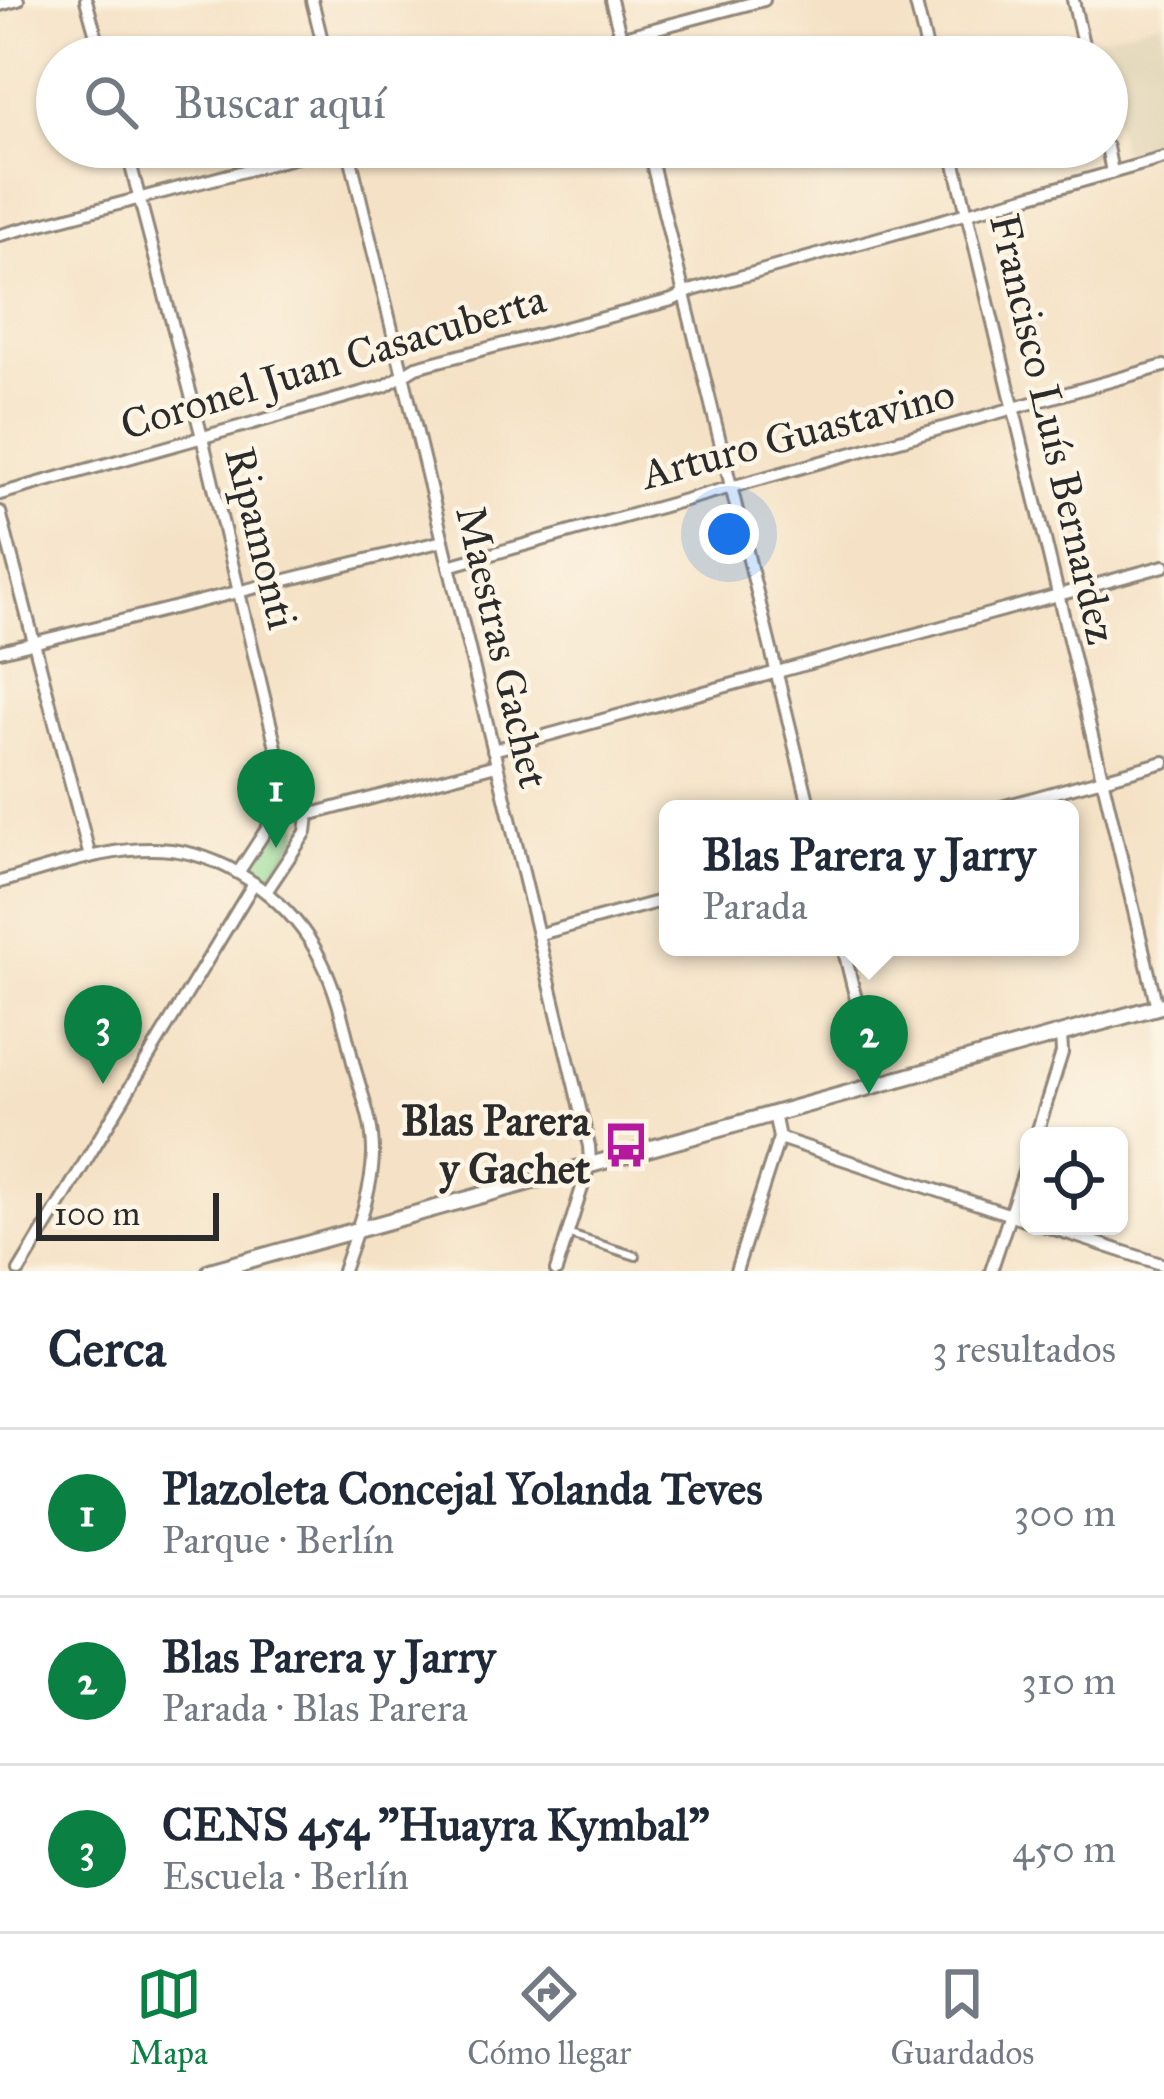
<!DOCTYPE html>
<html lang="es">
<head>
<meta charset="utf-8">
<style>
	body { margin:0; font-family:"IM FELL Great Primer",serif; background:#f2f2f3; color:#1f2937 }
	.controls { position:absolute; right:36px; bottom:36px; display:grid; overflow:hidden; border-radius:18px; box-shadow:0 3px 9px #0004 }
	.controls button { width:108px; height:108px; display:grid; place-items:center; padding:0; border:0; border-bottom:3px solid #e0e1e3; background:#fff; color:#1f2937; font:60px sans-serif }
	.scale { position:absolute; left:36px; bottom:30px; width:183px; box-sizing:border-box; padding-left:12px; border:6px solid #2b2b2b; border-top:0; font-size:33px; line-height:42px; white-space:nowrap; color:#2b2b2b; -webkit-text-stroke:9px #fcf5e5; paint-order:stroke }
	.you { position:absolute; left:729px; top:534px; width:42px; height:42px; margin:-30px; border:9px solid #fff; border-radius:50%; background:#1a73e8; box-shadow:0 0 0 18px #1a73e833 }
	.badge { display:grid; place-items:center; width:78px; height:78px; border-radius:50%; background:#0b8043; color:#fff; font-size:39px; font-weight:700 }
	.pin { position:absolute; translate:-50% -99px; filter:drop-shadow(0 3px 6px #0008) }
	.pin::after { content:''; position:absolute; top:63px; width:42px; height:36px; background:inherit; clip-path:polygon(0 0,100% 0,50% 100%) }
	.popup { position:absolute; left:659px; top:800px; width:420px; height:156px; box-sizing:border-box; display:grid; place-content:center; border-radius:18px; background:#fff; filter:drop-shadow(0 3px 9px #0005); font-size:39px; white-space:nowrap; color:#747a83 }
	.popup b { font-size:45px; color:#1f2937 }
	.popup::after { content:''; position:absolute; left:50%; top:100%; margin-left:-24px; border:24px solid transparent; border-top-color:#fff }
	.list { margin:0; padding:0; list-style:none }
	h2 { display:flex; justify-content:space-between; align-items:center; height:156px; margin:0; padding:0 48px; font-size:51px }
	h2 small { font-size:39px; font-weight:400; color:#747a83 }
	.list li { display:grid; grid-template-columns:78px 1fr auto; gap:36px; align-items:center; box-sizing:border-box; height:168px; padding:0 48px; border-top:3px solid #e0e1e3 }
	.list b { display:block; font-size:45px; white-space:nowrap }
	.list p { margin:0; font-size:39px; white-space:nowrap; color:#747a83 }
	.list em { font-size:39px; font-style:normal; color:#747a83 }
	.icon { flex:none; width:66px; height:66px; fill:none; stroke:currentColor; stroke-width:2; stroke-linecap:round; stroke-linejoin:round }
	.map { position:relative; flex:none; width:1164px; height:1271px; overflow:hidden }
	.search { position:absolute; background:#fff; box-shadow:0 3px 9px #0004; left:36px; right:36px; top:36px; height:132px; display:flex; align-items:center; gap:30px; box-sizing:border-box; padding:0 42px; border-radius:66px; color:#747a83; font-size:45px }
	.sheet { height:660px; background:#fff }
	nav { display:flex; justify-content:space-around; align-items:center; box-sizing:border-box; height:168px; border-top:3px solid #e0e1e3; background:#fff; font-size:33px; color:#747a83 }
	nav a { display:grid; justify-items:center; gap:6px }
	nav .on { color:#0b8043 }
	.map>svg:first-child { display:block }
	.built { fill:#e2d6b7 }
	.green { fill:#91d994; stroke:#5e8260; stroke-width:3 }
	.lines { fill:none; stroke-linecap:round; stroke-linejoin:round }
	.service-casing { stroke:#908678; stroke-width:12 }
	.minor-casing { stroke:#908678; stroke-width:16 }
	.tertiary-casing { stroke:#908678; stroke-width:20 }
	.service { stroke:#fff; stroke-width:6 }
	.minor { stroke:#fff; stroke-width:10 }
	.tertiary { stroke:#fff; stroke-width:14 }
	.labels { text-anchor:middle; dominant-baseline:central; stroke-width:9; stroke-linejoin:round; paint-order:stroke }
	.street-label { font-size:42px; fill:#2b2b2b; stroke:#fcf5e5 }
	.poi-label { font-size:42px; font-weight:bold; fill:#2b2b2b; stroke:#fcf5e5; text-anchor:end }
</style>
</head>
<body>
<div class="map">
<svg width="1164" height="1271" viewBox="0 0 1164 1271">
	<rect width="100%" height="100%" fill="#fcf5e5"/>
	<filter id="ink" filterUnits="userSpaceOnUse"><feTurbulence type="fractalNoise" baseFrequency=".00833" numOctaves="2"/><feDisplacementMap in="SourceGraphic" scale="24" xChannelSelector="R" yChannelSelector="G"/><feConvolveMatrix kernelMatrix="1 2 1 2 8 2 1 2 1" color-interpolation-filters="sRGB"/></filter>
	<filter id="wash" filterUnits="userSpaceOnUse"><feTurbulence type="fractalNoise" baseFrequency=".004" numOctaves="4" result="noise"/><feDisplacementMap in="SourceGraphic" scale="48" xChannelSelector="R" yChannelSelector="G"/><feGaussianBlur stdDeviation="2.7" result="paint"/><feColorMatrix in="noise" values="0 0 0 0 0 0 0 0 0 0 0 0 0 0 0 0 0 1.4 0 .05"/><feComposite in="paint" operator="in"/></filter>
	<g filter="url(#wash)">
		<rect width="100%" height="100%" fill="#f5e2c6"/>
		<polygon class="built" points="1164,20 1164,143 1123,155 1107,93 1107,57 1098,57 1093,39"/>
		<polygon class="green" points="286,818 298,825 299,835 268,880 259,881 251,876 250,866 278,823"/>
	</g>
	<g filter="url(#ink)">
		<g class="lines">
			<g class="service-casing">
				<polyline id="service" points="567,1234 636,1256"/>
			</g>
			<g class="minor-casing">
				<g id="minor">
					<polyline points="86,0 102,57"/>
					<polyline points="312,0 326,57"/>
					<polyline points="611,0 626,57"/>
					<polyline points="915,0 929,57"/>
					<polyline points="1073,0 1086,57"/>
					<polyline points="0,5 18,0"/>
					<polyline points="547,57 764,0"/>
					<polyline points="126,147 202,437 290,806"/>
					<polyline points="348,147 589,1146 590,1162 556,1271"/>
					<polyline points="648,147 810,809"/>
					<polyline points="951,147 1157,1007"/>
					<polyline points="1107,147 1112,172"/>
					<polyline points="0,235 335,147"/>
					<polyline points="0,494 385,386 416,367 672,300 693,290 1164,158"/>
					<polyline points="0,512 90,857"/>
					<polyline points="449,566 1164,366"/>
					<polyline points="0,651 443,541"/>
					<polyline points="493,750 1164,566"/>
					<polyline points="290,806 308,815 496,765"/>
					<polyline points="994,809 1164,762"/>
					<polyline points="238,873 277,813 290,806"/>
					<path d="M 0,882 C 55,867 113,844 171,850 C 233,857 294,905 321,960 C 338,993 345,1030 354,1066 C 362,1095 374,1125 373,1155 C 372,1194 355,1234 343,1271"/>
					<polyline points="266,892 306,832 308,815"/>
					<polyline points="540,934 668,899"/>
					<polyline points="843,947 877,1084"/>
					<polyline points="1036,1136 1062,1053 1061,1034"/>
					<polyline points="779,1138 1029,1221"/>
					<polyline points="1045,1226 1164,1265"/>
					<polyline points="19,1271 254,883"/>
					<polyline points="736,1271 779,1138 774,1113"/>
					<polyline points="991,1271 1029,1157"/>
				</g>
			</g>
			<g class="tertiary-casing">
				<polyline id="tertiary" points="210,1271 1164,1005"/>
			</g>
			<use href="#service" class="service"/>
			<use href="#minor" class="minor"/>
			<use href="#tertiary" class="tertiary"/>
		</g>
	</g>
	<defs>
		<g id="bus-bare" transform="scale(3.6)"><path d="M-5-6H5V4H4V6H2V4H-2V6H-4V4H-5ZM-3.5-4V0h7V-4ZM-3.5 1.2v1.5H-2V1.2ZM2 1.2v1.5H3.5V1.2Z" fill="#b5179e" stroke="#fcf5e5" stroke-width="2.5" paint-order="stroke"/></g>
	</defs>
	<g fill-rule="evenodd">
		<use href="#bus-bare" x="626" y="1145"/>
	</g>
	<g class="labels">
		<g class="street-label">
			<text transform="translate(333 362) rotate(-17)">Coronel Juan Casacuberta</text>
			<text transform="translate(1053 429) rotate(77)">Francisco Luís Bernardez</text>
			<text transform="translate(798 434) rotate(-15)">Arturo Guastavino</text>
			<text transform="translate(261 538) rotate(76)">Ripamonti</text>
			<text transform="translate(502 647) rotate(77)">Maestras Gachet</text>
		</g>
		<g class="poi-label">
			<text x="590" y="1121">Blas Parera<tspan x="590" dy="48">y Gachet</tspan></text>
		</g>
	</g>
</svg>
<div class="controls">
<button><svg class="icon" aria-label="locate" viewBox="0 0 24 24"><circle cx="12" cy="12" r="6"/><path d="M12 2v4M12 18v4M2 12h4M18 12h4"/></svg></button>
</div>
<div class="scale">100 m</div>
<div class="you"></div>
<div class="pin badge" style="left:276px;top:848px">1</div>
<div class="pin badge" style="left:869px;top:1094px">2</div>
<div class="popup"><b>Blas Parera y Jarry</b>Parada</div>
<div class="pin badge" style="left:103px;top:1084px">3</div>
<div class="search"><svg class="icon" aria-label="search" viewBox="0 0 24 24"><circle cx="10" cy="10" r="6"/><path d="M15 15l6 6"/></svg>Buscar aquí</div>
</div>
<section class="sheet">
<h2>Cerca<small>3 resultados</small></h2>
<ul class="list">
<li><span class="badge">1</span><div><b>Plazoleta Concejal Yolanda Teves</b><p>Parque · Berlín</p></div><em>300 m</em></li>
<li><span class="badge">2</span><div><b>Blas Parera y Jarry</b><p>Parada · Blas Parera</p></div><em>310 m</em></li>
<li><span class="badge">3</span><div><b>CENS 454 &quot;Huayra Kymbal&quot;</b><p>Escuela · Berlín</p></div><em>450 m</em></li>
</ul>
</section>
<nav>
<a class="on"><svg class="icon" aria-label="map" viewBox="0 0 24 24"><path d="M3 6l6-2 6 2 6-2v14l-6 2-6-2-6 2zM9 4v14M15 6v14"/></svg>Mapa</a>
<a><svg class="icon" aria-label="directions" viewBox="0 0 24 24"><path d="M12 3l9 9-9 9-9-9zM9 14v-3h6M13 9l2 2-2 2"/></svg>Cómo llegar</a>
<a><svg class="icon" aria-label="saved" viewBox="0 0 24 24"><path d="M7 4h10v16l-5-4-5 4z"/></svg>Guardados</a>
</nav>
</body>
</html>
